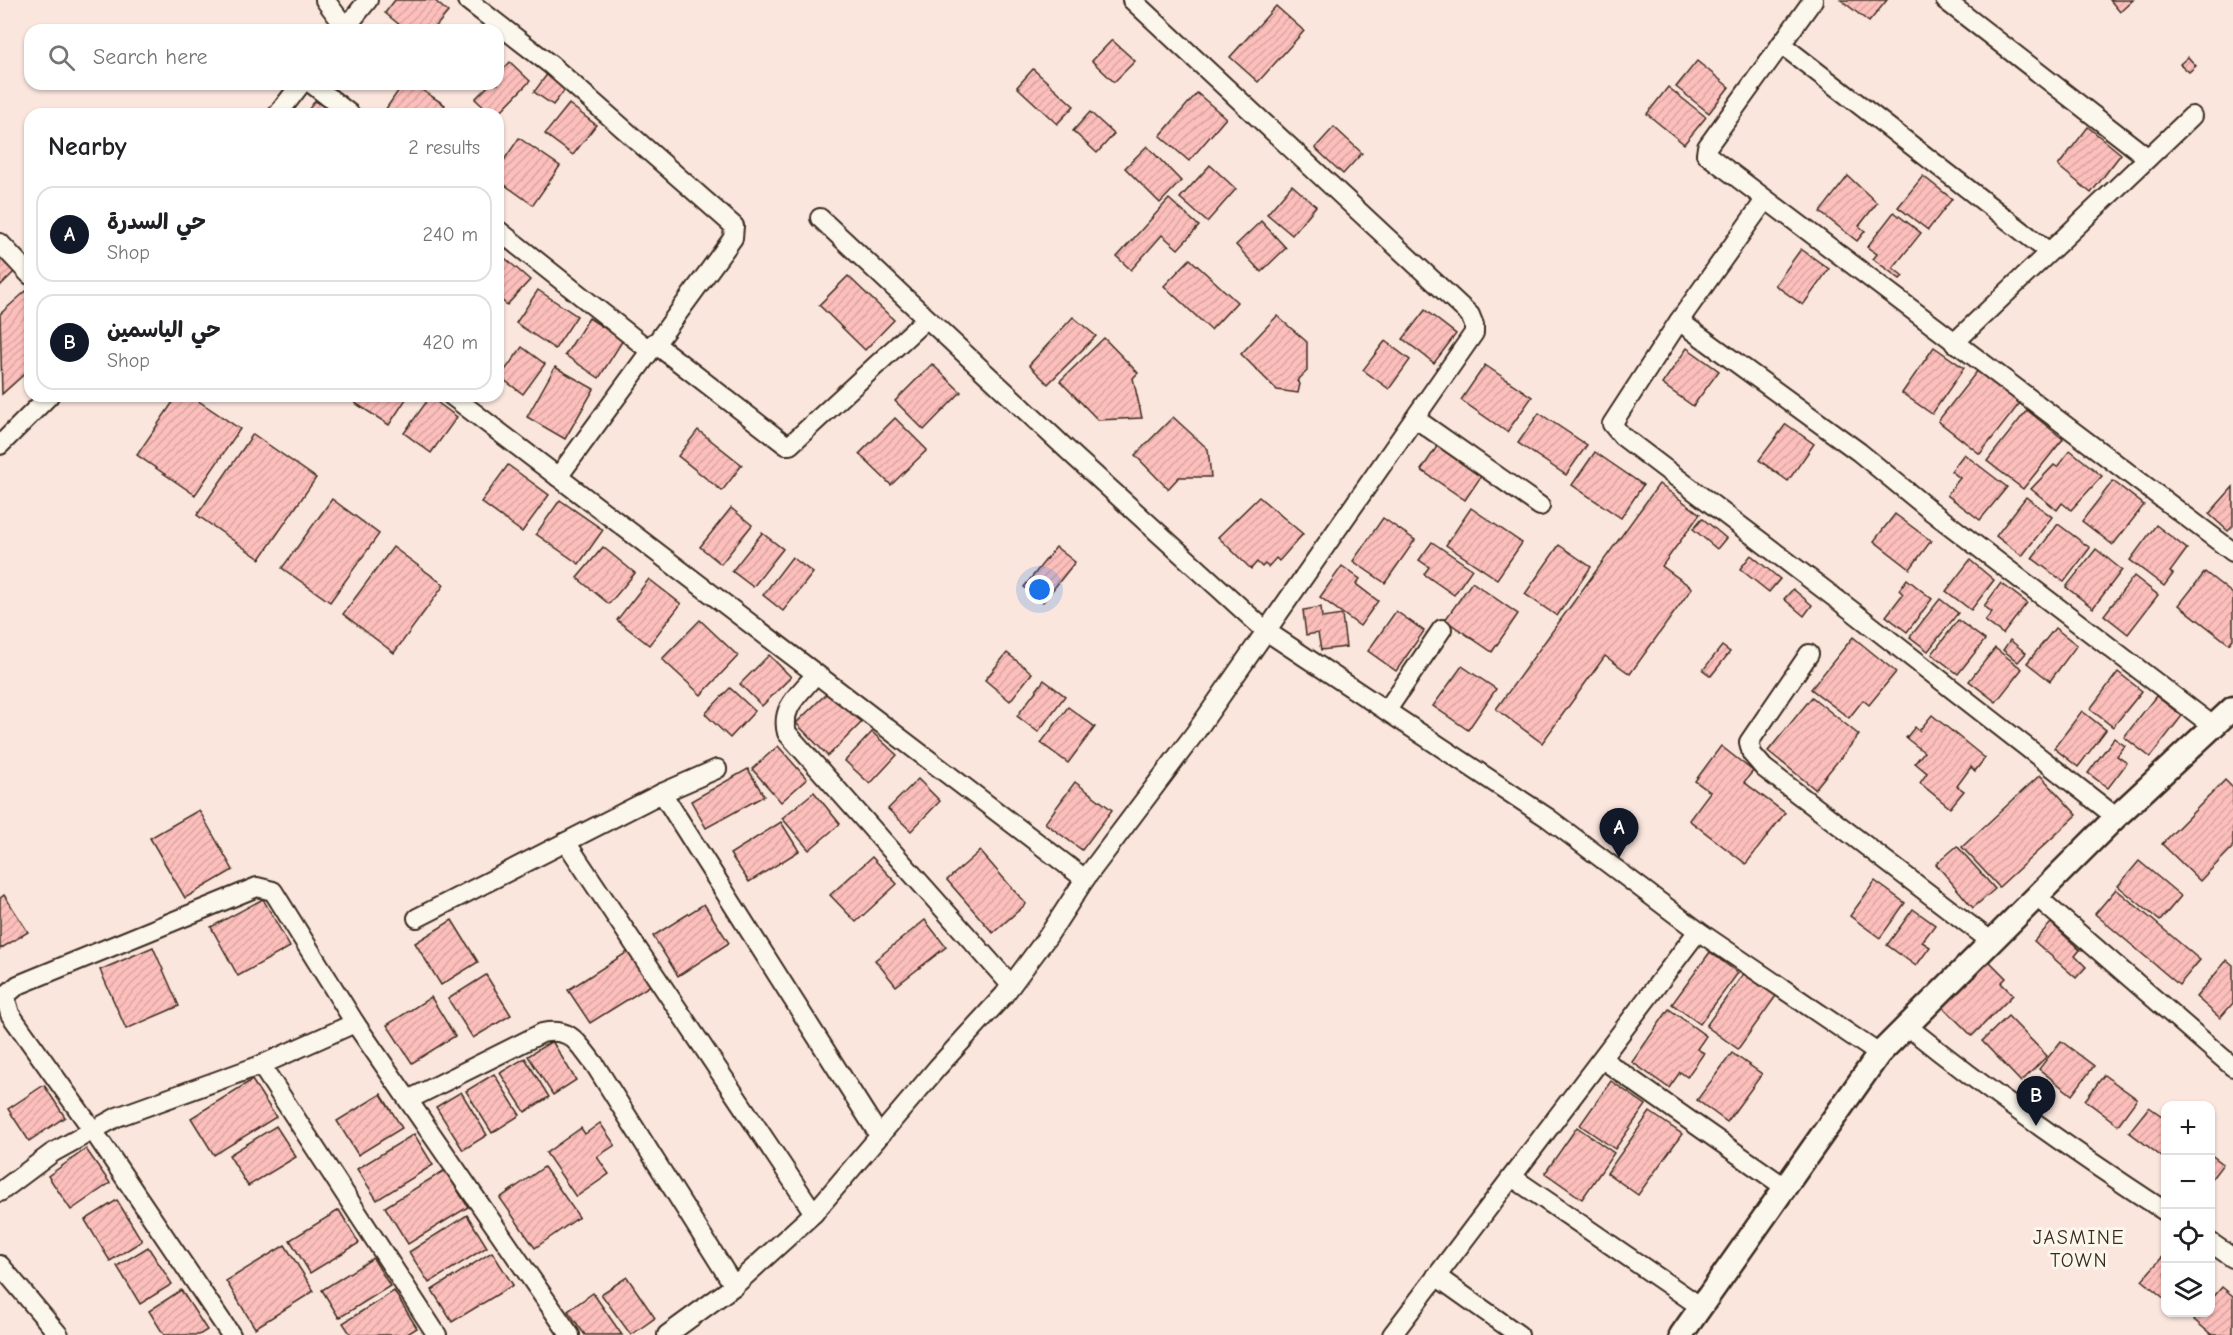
<!DOCTYPE html>
<html lang="en">
<head>
<meta charset="utf-8">
<style>
	body { margin:0; font-family:"Comic Neue","Playpen Sans Arabic",sans-serif; background:#f2f2f2; color:#202124 }
	.controls { position:absolute; right:18px; bottom:18px; display:grid; overflow:hidden; border-radius:12px; box-shadow:0 2px 4px #0004 }
	.controls button { width:54px; height:54px; display:grid; place-items:center; padding:0; border:0; border-bottom:2px solid #e0e0e0; background:#fff; color:#202124; font:30px sans-serif }
	.you { position:absolute; left:1040px; top:590px; width:21px; height:21px; margin:-15px; border:4px solid #fff; border-radius:50%; background:#1a73e8; box-shadow:0 0 0 9px #1a73e833 }
	.badge { display:grid; place-items:center; width:39px; height:39px; border-radius:50%; background:#111827; color:#fff; font-size:20px; font-weight:700 }
	.pin { position:absolute; translate:-50% -50px; filter:drop-shadow(0 2px 3px #0008) }
	.pin::after { content:''; position:absolute; top:32px; width:21px; height:18px; background:inherit; clip-path:polygon(0 0,100% 0,50% 100%) }
	.list { margin:0; padding:0; list-style:none }
	h2 { display:flex; justify-content:space-between; align-items:center; height:78px; margin:0; padding:0 24px; font-size:26px }
	h2 small { font-size:20px; font-weight:400; color:#757577 }
	.list li { display:grid; grid-template-columns:39px 1fr auto; gap:18px; align-items:center; box-sizing:border-box; height:96px; margin:0 12px 12px; padding:0 12px; border:2px solid #e0e0e0; border-radius:18px }
	.list b { display:block; font-size:22px; white-space:nowrap }
	.list p { margin:0; font-size:20px; white-space:nowrap; color:#757577 }
	.list em { font-size:20px; font-style:normal; color:#757577 }
	.icon { flex:none; width:33px; height:33px; fill:none; stroke:currentColor; stroke-width:2; stroke-linecap:round; stroke-linejoin:round }
	.map { position:relative; flex:none; width:2233px; height:1335px; overflow:hidden }
	.search { position:absolute; background:#fff; box-shadow:0 2px 4px #0004; left:24px; top:24px; width:480px; height:66px; display:flex; align-items:center; gap:15px; box-sizing:border-box; padding:0 21px; border-radius:18px; color:#757577; font-size:22px }
	.panel { position:absolute; background:#fff; box-shadow:0 2px 4px #0004; left:24px; top:108px; width:480px; height:294px; border-radius:18px }
	.map>svg:first-child { display:block }
	.building { fill:url(#building-hatch); stroke:#3b2a1e; stroke-width:1.5 }
	.lines { fill:none; stroke-linecap:round; stroke-linejoin:round }
	.minor-casing { stroke:#3b2a1e; stroke-width:22 }
	.tertiary-casing { stroke:#3b2a1e; stroke-width:27 }
	.minor { stroke:#fbf7ec; stroke-width:18 }
	.tertiary { stroke:#fbf7ec; stroke-width:22 }
	.labels { text-anchor:middle; dominant-baseline:central; stroke-width:6; stroke-linejoin:round; paint-order:stroke }
	.neighbourhood-label { font-size:20px; letter-spacing:1.5px; fill:#3b2a1e; stroke:#fbf7ec }
</style>
</head>
<body>
<div class="map">
<svg width="2233" height="1335" viewBox="0 0 2233 1335">
	<defs>
		<pattern id="building-hatch" width="6" height="6" patternUnits="userSpaceOnUse" patternTransform="scale(1.5)"><rect width="6" height="6" fill="#fcbfbc"/><path d="M-1 1l2-2M0 6l6-6M5 7l2-2" fill="none" stroke="#d9a4a1"/></pattern>
	</defs>
	<rect width="100%" height="100%" fill="#fbe6de"/>
	<filter id="ink" filterUnits="userSpaceOnUse"><feTurbulence type="fractalNoise" baseFrequency=".0167" numOctaves="2"/><feDisplacementMap in="SourceGraphic" scale="12" xChannelSelector="R" yChannelSelector="G"/><feConvolveMatrix kernelMatrix="1 2 1 2 8 2 1 2 1" color-interpolation-filters="sRGB"/></filter>
	<g filter="url(#ink)">
		<g class="building">
			<polygon points="395,0 434,0 448,12 433,30 406,30 385,13"/>
			<polygon points="1841,0 1887,0 1869,22"/>
			<polygon points="2110,0 2133,0 2120,12"/>
			<polygon points="1276,6 1304,31 1258,82 1230,57"/>
			<polygon points="1112,40 1135,61 1114,82 1092,61"/>
			<polygon points="2188,57 2196,66 2189,72 2180,64"/>
			<polygon points="1697,61 1729,87 1709,113 1676,87"/>
			<polygon points="510,62 530,81 498,114 491,114 475,99 490,84 498,84 498,75"/>
			<polygon points="1033,69 1074,106 1057,124 1017,87"/>
			<polygon points="548,73 567,87 553,105 534,92"/>
			<polygon points="403,84 413,84 445,105 439,114 390,114 385,110"/>
			<polygon points="1668,87 1706,117 1684,144 1647,114"/>
			<polygon points="1197,93 1226,118 1189,161 1160,136"/>
			<polygon points="315,101 334,114 305,114"/>
			<polygon points="569,104 596,125 573,155 545,134"/>
			<polygon points="1090,112 1114,134 1097,153 1073,131"/>
			<polygon points="1334,127 1362,153 1343,174 1315,148"/>
			<polygon points="2088,127 2121,154 2091,193 2058,166"/>
			<polygon points="519,138 560,166 533,205 498,180 498,169"/>
			<polygon points="1147,146 1181,181 1160,203 1125,168"/>
			<polygon points="1210,165 1236,189 1207,222 1180,198"/>
			<polygon points="1848,176 1877,203 1859,226 1865,231 1857,241 1820,212"/>
			<polygon points="1923,176 1952,199 1928,230 1898,207"/>
			<polygon points="1292,185 1316,206 1292,235 1267,214"/>
			<polygon points="1169,199 1199,226 1178,249 1162,235 1131,270 1117,257"/>
			<polygon points="1894,212 1921,233 1893,268 1903,276 1900,279 1873,259 1877,254 1867,247"/>
			<polygon points="1261,221 1286,248 1261,272 1236,245"/>
			<polygon points="1801,249 1829,269 1803,305 1775,285"/>
			<polygon points="498,252 530,280 507,305 498,297"/>
			<polygon points="0,258 14,272 0,286"/>
			<polygon points="1190,259 1237,302 1211,330 1164,286"/>
			<polygon points="848,276 894,320 865,350 819,305"/>
			<polygon points="538,290 577,316 555,349 516,323"/>
			<polygon points="26,291 30,296 30,369 2,394 0,314"/>
			<polygon points="1425,310 1456,334 1434,363 1403,339"/>
			<polygon points="1277,316 1307,342 1307,371 1297,381 1300,384 1298,393 1277,390 1241,354"/>
			<polygon points="1073,317 1096,336 1048,384 1029,365"/>
			<polygon points="589,318 623,340 599,378 565,355"/>
			<polygon points="1104,338 1138,373 1133,378 1142,418 1098,420 1060,381"/>
			<polygon points="1385,341 1410,360 1389,389 1363,370"/>
			<polygon points="522,347 545,364 523,394 500,377"/>
			<polygon points="1934,347 1964,368 1932,414 1902,393"/>
			<polygon points="1687,348 1719,371 1693,406 1662,384"/>
			<polygon points="932,364 961,392 924,430 895,401"/>
			<polygon points="1485,365 1532,397 1507,432 1461,400"/>
			<polygon points="555,367 594,389 565,439 527,417"/>
			<polygon points="1978,370 2020,403 1980,454 1938,421"/>
			<polygon points="177,396 191,396 240,429 195,495 137,455"/>
			<polygon points="360,396 408,396 389,425 355,403"/>
			<polygon points="430,397 457,417 431,453 404,433"/>
			<polygon points="2027,410 2063,439 2023,489 1987,461"/>
			<polygon points="1539,413 1587,445 1566,475 1518,443"/>
			<polygon points="1173,417 1208,449 1211,477 1179,477 1168,489 1135,455"/>
			<polygon points="895,418 927,450 891,485 859,454"/>
			<polygon points="1786,424 1814,444 1788,481 1759,460"/>
			<polygon points="698,430 742,465 722,491 678,456"/>
			<polygon points="253,434 316,478 260,559 197,515"/>
			<polygon points="1438,445 1482,475 1465,500 1421,470"/>
			<polygon points="2070,450 2102,476 2071,510 2062,503 2057,510 2031,489 2054,465 2057,467"/>
			<polygon points="1595,452 1643,485 1621,518 1572,485"/>
			<polygon points="1964,454 2007,487 1980,520 1947,495 1960,478 1951,471"/>
			<polygon points="508,465 549,495 522,532 481,502"/>
			<polygon points="2113,481 2144,505 2113,545 2082,521"/>
			<polygon points="1659,484 1700,514 1662,566 1692,588 1630,674 1605,656 1542,743 1496,709"/>
			<polygon points="2233,487 2233,526 2228,531 2209,514"/>
			<polygon points="1259,497 1303,534 1279,561 1276,558 1268,567 1265,564 1262,567 1257,562 1251,569 1218,537"/>
			<polygon points="2026,497 2052,517 2022,556 1996,536"/>
			<polygon points="332,499 379,534 330,602 282,568"/>
			<polygon points="560,500 603,530 579,564 536,534"/>
			<polygon points="731,508 752,525 721,564 700,547"/>
			<polygon points="1471,508 1522,543 1497,579 1446,545"/>
			<polygon points="1895,514 1931,541 1910,569 1874,541"/>
			<polygon points="1383,518 1415,540 1385,583 1353,561"/>
			<polygon points="1702,518 1726,538 1717,549 1693,529"/>
			<polygon points="2058,524 2090,548 2064,582 2032,558"/>
			<polygon points="2156,525 2187,549 2170,572 2173,574 2164,586 2130,560"/>
			<polygon points="762,533 783,549 753,587 732,571"/>
			<polygon points="1432,542 1472,569 1454,595 1424,574 1429,567 1419,560"/>
			<polygon points="1559,545 1591,567 1557,616 1525,594"/>
			<polygon points="393,547 444,585 394,653 343,614"/>
			<polygon points="603,547 635,573 609,604 577,578"/>
			<polygon points="1056,547 1075,562 1043,602 1024,587"/>
			<polygon points="2096,549 2122,570 2093,608 2066,587"/>
			<polygon points="1751,555 1780,579 1769,592 1740,569"/>
			<polygon points="792,557 813,573 783,611 763,595"/>
			<polygon points="1970,560 1994,580 1971,610 1946,591"/>
			<polygon points="1342,566 1360,579 1356,584 1378,601 1360,626 1320,597"/>
			<polygon points="2205,572 2233,594 2233,639 2229,644 2179,605"/>
			<polygon points="2134,576 2158,595 2128,634 2104,615"/>
			<polygon points="649,579 681,604 649,645 617,620"/>
			<polygon points="1907,579 1932,599 1907,632 1886,616 1903,594 1899,590"/>
			<polygon points="1472,582 1518,614 1492,652 1445,620"/>
			<polygon points="2001,583 2027,603 2003,634 1985,621 1992,612 1984,606"/>
			<polygon points="1793,589 1812,605 1804,616 1784,599"/>
			<polygon points="1940,599 1958,613 1928,651 1910,637"/>
			<polygon points="1321,607 1322,618 1342,615 1346,647 1321,650 1318,633 1306,635 1303,610"/>
			<polygon points="1396,611 1424,631 1396,671 1368,651"/>
			<polygon points="700,620 738,656 701,695 662,659"/>
			<polygon points="1958,620 1985,640 1958,674 1932,654"/>
			<polygon points="2055,628 2077,645 2050,681 2027,663"/>
			<polygon points="1853,637 1896,672 1869,705 1863,700 1849,718 1811,689"/>
			<polygon points="2010,640 2026,653 2018,662 2003,650"/>
			<polygon points="1722,646 1730,652 1711,676 1703,670"/>
			<polygon points="1995,648 2022,669 1996,702 1969,681"/>
			<polygon points="1007,653 1032,673 1010,701 985,680"/>
			<polygon points="769,655 791,677 762,706 740,684"/>
			<polygon points="1462,666 1496,689 1468,730 1433,706"/>
			<polygon points="2118,672 2142,691 2113,727 2090,709"/>
			<polygon points="1044,680 1065,696 1038,732 1017,716"/>
			<polygon points="730,688 755,711 730,738 705,714"/>
			<polygon points="830,690 862,722 828,756 796,723"/>
			<polygon points="2156,696 2182,716 2150,757 2124,737"/>
			<polygon points="1812,697 1859,735 1815,789 1768,751"/>
			<polygon points="1068,707 1095,727 1068,763 1041,743"/>
			<polygon points="2082,711 2106,730 2078,767 2054,748"/>
			<polygon points="1932,715 1985,758 1975,771 1971,767 1957,786 1964,791 1950,808 1920,783 1927,773 1915,763 1924,752 1906,738 1915,727 1919,731"/>
			<polygon points="872,732 897,755 870,784 845,761"/>
			<polygon points="2114,738 2125,746 2117,756 2127,763 2108,788 2088,773"/>
			<polygon points="778,746 807,779 781,802 752,769"/>
			<polygon points="1721,746 1753,771 1744,782 1785,813 1746,864 1689,820 1710,792 1695,781"/>
			<polygon points="748,769 764,796 706,828 691,801"/>
			<polygon points="2040,775 2077,815 1999,887 1962,847"/>
			<polygon points="918,779 940,801 911,831 888,809"/>
			<polygon points="2225,780 2233,788 2233,847 2200,881 2162,844"/>
			<polygon points="1075,782 1112,810 1082,850 1045,823"/>
			<polygon points="814,792 840,824 809,850 782,818"/>
			<polygon points="199,810 233,870 185,898 150,838"/>
			<polygon points="781,822 799,851 749,882 730,854"/>
			<polygon points="1957,846 1995,889 1973,908 1936,864"/>
			<polygon points="980,851 1026,904 993,933 947,880"/>
			<polygon points="872,857 897,884 856,922 830,895"/>
			<polygon points="2139,861 2181,896 2160,921 2118,886"/>
			<polygon points="1875,881 1905,903 1880,938 1850,916"/>
			<polygon points="2116,889 2200,960 2179,985 2095,914"/>
			<polygon points="4,895 28,932 0,949 0,898"/>
			<polygon points="263,899 290,947 238,976 211,927"/>
			<polygon points="704,904 729,943 678,976 653,936"/>
			<polygon points="1913,909 1935,925 1922,942 1930,947 1916,966 1887,945"/>
			<polygon points="452,920 478,962 441,985 415,943"/>
			<polygon points="925,920 946,947 896,986 875,960"/>
			<polygon points="2051,923 2080,950 2075,956 2086,967 2076,978 2034,941"/>
			<polygon points="153,947 179,1006 126,1029 100,970"/>
			<polygon points="629,951 651,985 590,1023 568,990"/>
			<polygon points="1710,952 1738,973 1700,1024 1672,1004"/>
			<polygon points="2227,960 2233,965 2233,1003 2220,1018 2196,997"/>
			<polygon points="1989,961 2006,978 2001,983 2013,995 1972,1036 1943,1007"/>
			<polygon points="1744,973 1776,996 1738,1049 1706,1026"/>
			<polygon points="486,975 511,1015 473,1038 448,999"/>
			<polygon points="431,997 455,1036 412,1063 387,1025"/>
			<polygon points="1669,1009 1706,1036 1697,1049 1704,1053 1687,1077 1680,1072 1669,1088 1632,1062"/>
			<polygon points="2008,1016 2047,1056 2021,1082 1982,1041"/>
			<polygon points="552,1041 576,1080 553,1095 528,1056"/>
			<polygon points="2061,1041 2094,1066 2072,1095 2039,1069"/>
			<polygon points="1732,1053 1762,1074 1727,1122 1697,1100"/>
			<polygon points="525,1058 549,1097 525,1112 500,1073"/>
			<polygon points="494,1074 520,1115 492,1133 466,1091"/>
			<polygon points="2104,1075 2137,1099 2118,1125 2085,1100"/>
			<polygon points="252,1080 276,1117 214,1155 191,1118"/>
			<polygon points="1611,1081 1646,1105 1615,1149 1580,1125"/>
			<polygon points="44,1085 65,1117 29,1141 8,1109"/>
			<polygon points="461,1092 487,1135 463,1150 436,1107"/>
			<polygon points="381,1094 402,1128 358,1155 337,1121"/>
			<polygon points="2149,1107 2166,1119 2166,1153 2162,1157 2129,1132"/>
			<polygon points="1650,1112 1682,1134 1638,1195 1607,1173"/>
			<polygon points="600,1123 615,1145 597,1157 609,1174 576,1197 546,1153 581,1128 585,1134"/>
			<polygon points="276,1126 296,1157 248,1186 229,1155"/>
			<polygon points="1577,1127 1614,1153 1582,1199 1545,1173"/>
			<polygon points="414,1134 433,1165 377,1200 357,1169"/>
			<polygon points="86,1149 110,1183 71,1210 48,1176"/>
			<polygon points="2210,1154 2223,1164 2210,1181"/>
			<polygon points="544,1167 579,1217 535,1248 500,1198"/>
			<polygon points="445,1170 468,1207 408,1244 385,1207"/>
			<polygon points="117,1200 142,1241 110,1261 85,1220"/>
			<polygon points="339,1210 359,1243 310,1273 290,1240"/>
			<polygon points="467,1215 487,1247 429,1283 409,1252"/>
			<polygon points="285,1245 314,1291 255,1328 226,1281"/>
			<polygon points="148,1247 172,1284 140,1304 117,1266"/>
			<polygon points="492,1252 513,1285 452,1322 432,1290"/>
			<polygon points="2166,1253 2166,1300 2142,1280"/>
			<polygon points="373,1258 390,1286 339,1318 322,1290"/>
			<polygon points="627,1277 655,1318 631,1335 601,1294"/>
			<polygon points="2222,1287 2233,1296 2233,1335 2212,1335 2194,1320 2201,1312 2210,1312 2210,1301"/>
			<polygon points="181,1290 207,1330 199,1335 164,1335 149,1311"/>
			<polygon points="394,1291 417,1328 406,1335 351,1335 343,1323"/>
			<polygon points="593,1293 622,1335 585,1335 568,1311"/>
		</g>
		<g class="lines">
			<g class="minor-casing">
				<g id="minor">
					<polyline points="325,0 346,28"/>
					<polyline points="467,0 551,65 734,226 733,238 558,477"/>
					<polyline points="1813,0 1707,147 1706,154 2233,552"/>
					<polyline points="1945,0 2148,158"/>
					<polyline points="344,30 368,0"/>
					<polyline points="1781,44 2049,252"/>
					<polyline points="312,84 350,114"/>
					<polyline points="278,114 301,84"/>
					<polyline points="1765,200 1679,321 1612,424 1622,436 1851,610 2116,817"/>
					<polyline points="820,218 1075,457 1266,631 1548,818 1698,931 1879,1054"/>
					<polyline points="498,230 649,350"/>
					<polyline points="0,243 30,275"/>
					<polyline points="1679,321 1859,452 1931,511 2213,726"/>
					<polyline points="654,343 786,445 790,445 926,319"/>
					<polyline points="1954,343 2192,116"/>
					<polyline points="452,396 1085,879"/>
					<polyline points="1416,419 1540,506"/>
					<polyline points="0,445 49,396"/>
					<polyline points="1809,654 1749,742 1752,754 1764,768 1992,942"/>
					<path d="M 816,674 C 800,694 780,707 787,733 L 1011,985"/>
					<polyline points="1387,710 1442,629"/>
					<polyline points="662,793 879,1135"/>
					<polyline points="566,842 814,1213"/>
					<polyline points="2037,897 2233,1067"/>
					<polyline points="417,918 662,793 717,769"/>
					<path d="M 1907,1026 C 1990,1093 2077,1154 2166,1212"/>
					<polyline points="1602,1059 1786,1188"/>
					<polyline points="261,1065 437,1335"/>
					<path d="M 408,1100 L 542,1033 C 572,1027 578,1044 595,1065 L 734,1286"/>
					<polyline points="1512,1177 1701,1307"/>
					<polyline points="0,1192 52,1153 117,1117 261,1065 355,1023"/>
					<polyline points="2210,1242 2233,1258"/>
					<polyline points="0,1265 59,1335"/>
					<polyline points="1436,1276 1519,1335"/>
					<polyline points="231,1335 92,1129 10,1014 5,996 18,985 257,887 273,891 355,1023 570,1335"/>
					<polyline points="667,1335 734,1286 814,1213 938,1067 1004,995 1048,936 1085,879 1195,733 1474,333 1474,325 1470,315 1132,0"/>
					<polyline points="1392,1335 1698,931"/>
				</g>
			</g>
			<g class="tertiary-casing">
				<polyline id="tertiary" points="1681,1335 1879,1054 2116,817 2233,708"/>
			</g>
			<use href="#minor" class="minor"/>
			<use href="#tertiary" class="tertiary"/>
		</g>
	</g>
	<g class="labels">
		<g class="neighbourhood-label">
			<text x="2079" y="1237">JASMINE<tspan x="2079" dy="23">TOWN</tspan></text>
		</g>
	</g>
</svg>
<div class="controls">
<button>+</button>
<button>−</button>
<button><svg class="icon" aria-label="locate" viewBox="0 0 24 24"><circle cx="12" cy="12" r="6"/><path d="M12 2v4M12 18v4M2 12h4M18 12h4"/></svg></button>
<button><svg class="icon" aria-label="layers" viewBox="0 0 24 24"><path d="M12 4l9 5-9 5-9-5zM3 14l9 5 9-5"/></svg></button>
</div>
<div class="you"></div>
<div class="pin badge" style="left:1619px;top:858px">A</div>
<div class="pin badge" style="left:2036px;top:1126px">B</div>
<div class="search"><svg class="icon" aria-label="search" viewBox="0 0 24 24"><circle cx="10" cy="10" r="6"/><path d="M15 15l6 6"/></svg>Search here</div>
<section class="panel">
<h2>Nearby<small>2 results</small></h2>
<ul class="list">
<li><span class="badge">A</span><div><b>حي السدرة</b><p>Shop</p></div><em>240 m</em></li>
<li><span class="badge">B</span><div><b>حي الياسمين</b><p>Shop</p></div><em>420 m</em></li>
</ul>
</section>
</div>
</body>
</html>
